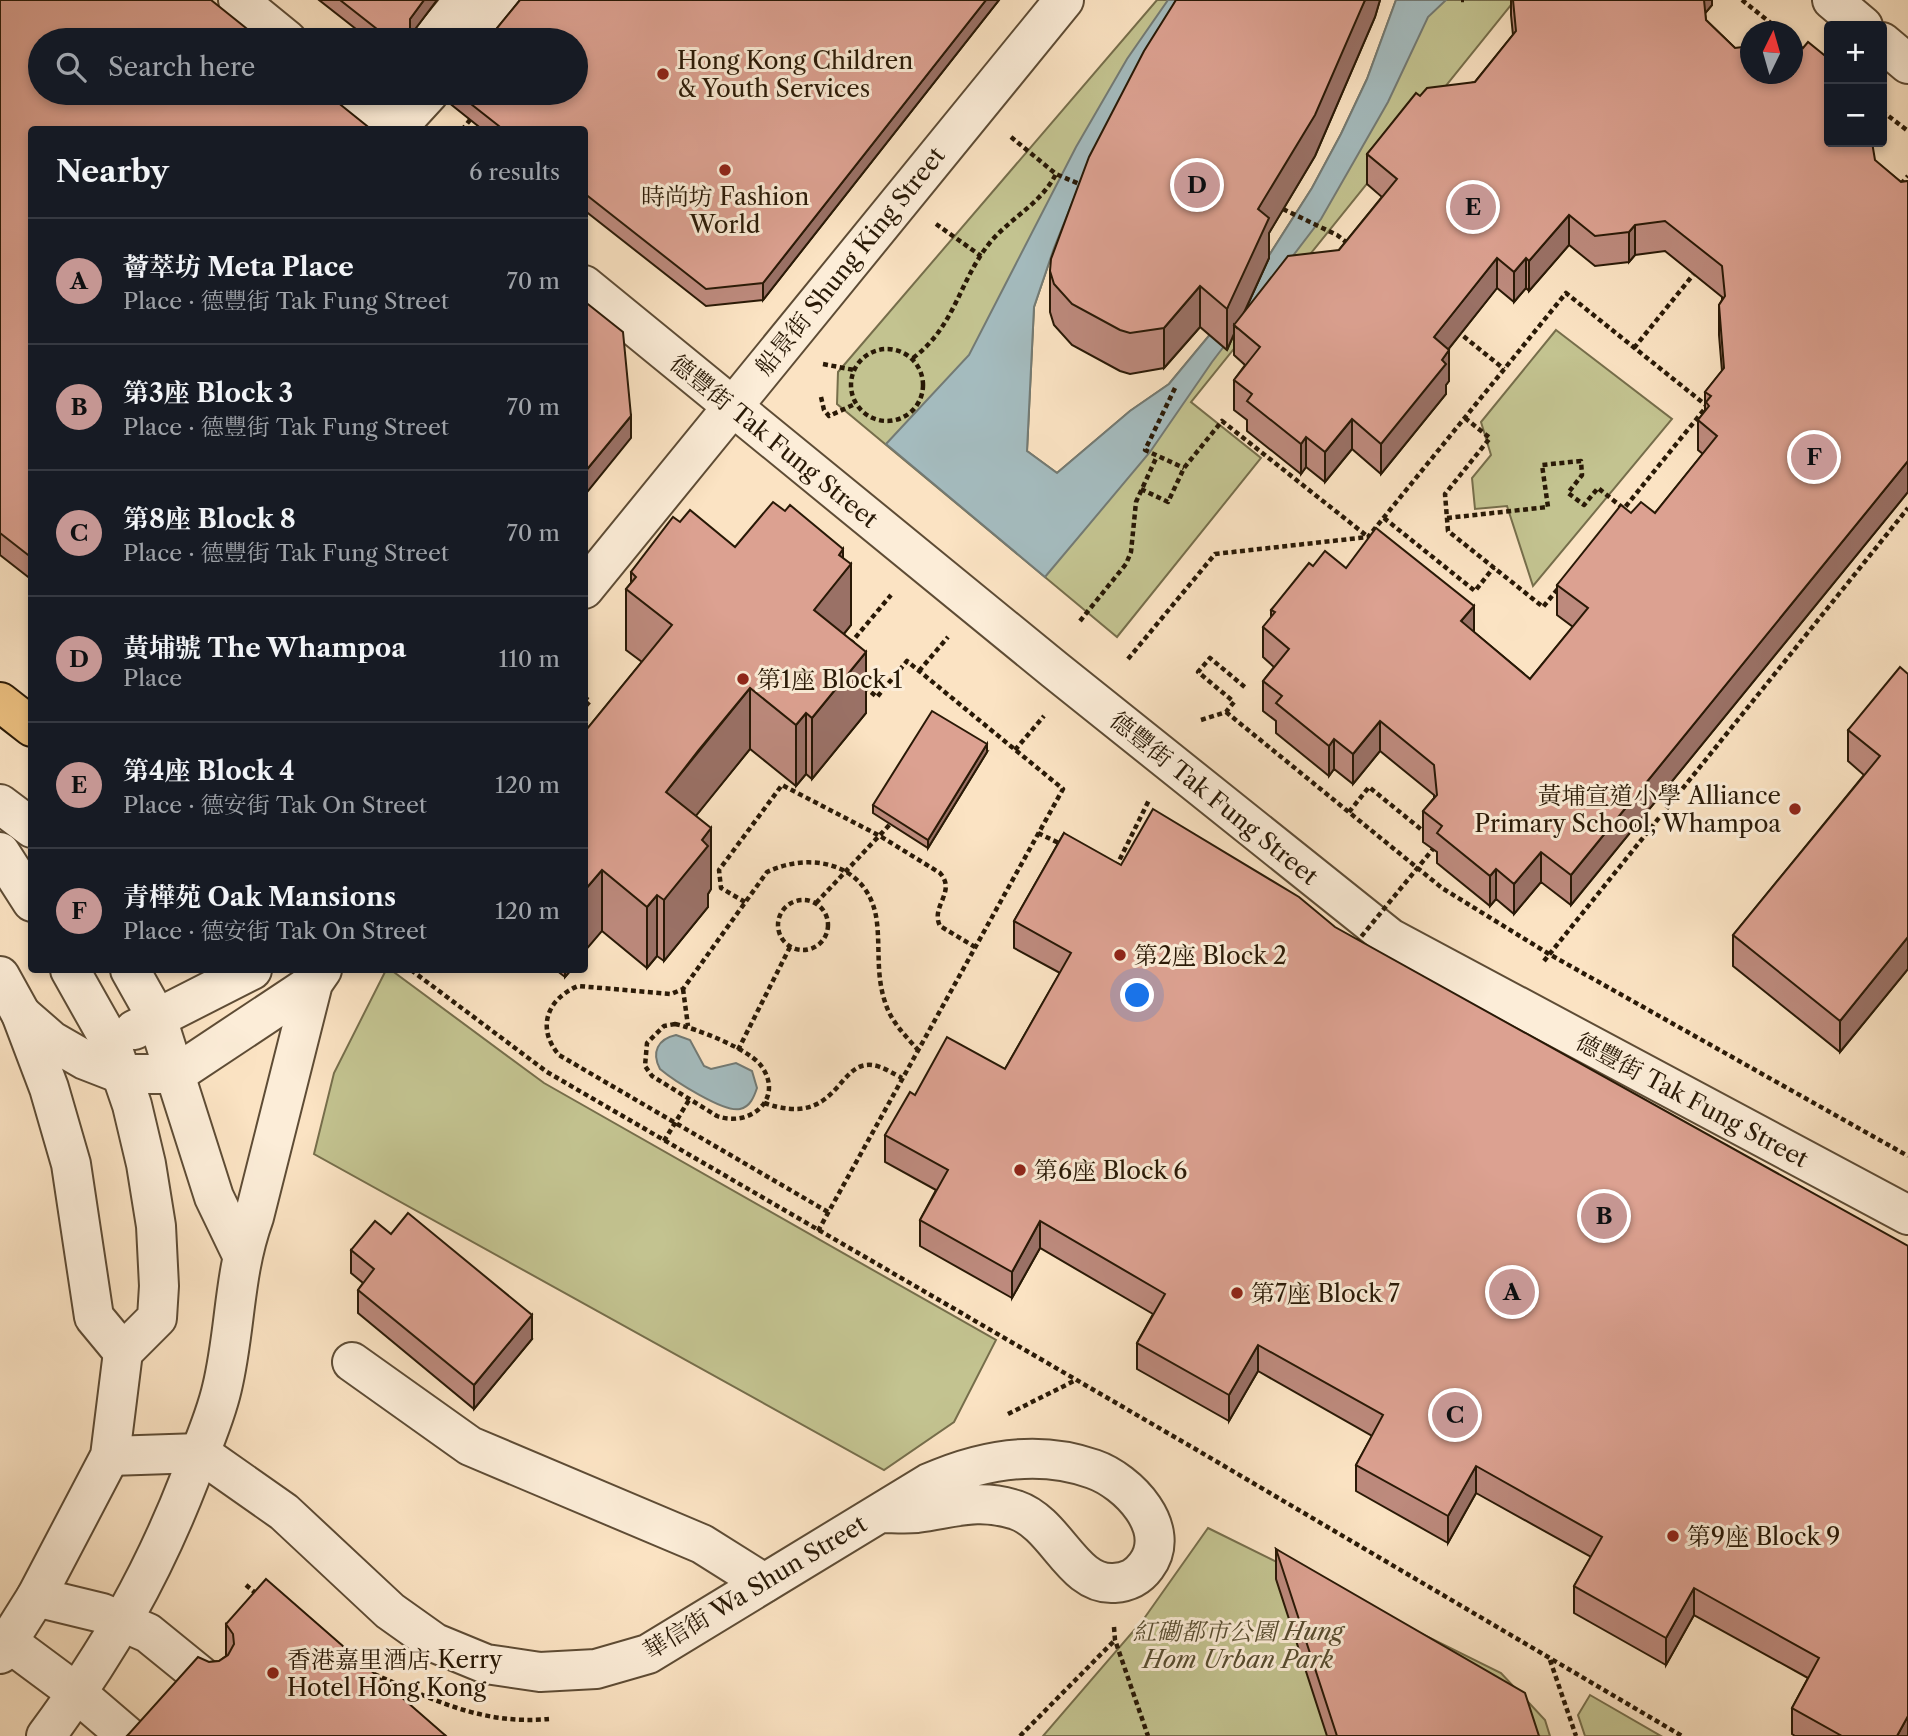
<!DOCTYPE html>
<html lang="en">
<head>
<meta charset="utf-8">
<style>
	body { margin:0; font-family:"Libre Caslon Text","Noto Serif TC",serif; background:#242831; color:#f1f3f6 }
	.controls { position:absolute; right:21px; top:21px; display:grid; overflow:hidden; border-radius:7px; box-shadow:0 4px 10px #0003 }
	.controls button { width:63px; height:63px; display:grid; place-items:center; padding:0; border:0; border-bottom:2px solid #363941; background:#171b24; color:#f1f3f6; font:35px sans-serif }
	.compass { position:absolute; left:1740px; top:21px; width:63px; height:63px; border-radius:50%; background:#171b24; box-shadow:0 4px 10px #0003; rotate:5deg }
	.you { position:absolute; left:1138px; top:996px; width:24px; height:24px; margin:-18px; border:5px solid #fff; border-radius:50%; background:#1a73e8; box-shadow:0 0 0 10px #1a73e833 }
	.badge { display:grid; place-items:center; width:46px; height:46px; border-radius:50%; background:#c59692; color:#111; font-size:23px; font-weight:700 }
	.pin { position:absolute; translate:-50% -50%; border:4px solid #fff; box-shadow:0 2px 7px #0006 }
	.list { margin:0; padding:0; list-style:none }
	h2 { display:flex; justify-content:space-between; align-items:center; height:91px; margin:0; padding:0 28px; font-size:30px }
	h2 small { font-size:23px; font-weight:400; color:#9ea1a6 }
	.list li { display:grid; grid-template-columns:46px 1fr auto; gap:21px; align-items:center; box-sizing:border-box; height:126px; padding:0 28px; border-top:2px solid #363941 }
	.list b { display:block; font-size:26px; white-space:nowrap }
	.list p { margin:0; font-size:23px; white-space:nowrap; color:#9ea1a6 }
	.list em { font-size:23px; font-style:normal; color:#9ea1a6 }
	.icon { flex:none; width:38px; height:38px; fill:none; stroke:currentColor; stroke-width:2; stroke-linecap:round; stroke-linejoin:round }
	.map { position:relative; flex:none; width:1908px; height:1736px; overflow:hidden }
	.search { position:absolute; background:#171b24; box-shadow:0 4px 10px #0003; left:28px; top:28px; width:560px; height:77px; display:flex; align-items:center; gap:18px; box-sizing:border-box; padding:0 24px; border-radius:38px; color:#9ea1a6; font-size:26px }
	.panel { position:absolute; background:#171b24; box-shadow:0 4px 10px #0003; left:28px; top:126px; width:560px; height:847px; border-radius:7px }
	.map>svg:first-child { display:block }
	.green { fill:#c3c390; stroke:#766e4b; stroke-width:2 }
	.water { fill:#a4bbbe; stroke:#737a74; stroke-width:2 }
	.lines { fill:none; stroke-linecap:round; stroke-linejoin:round }
	.minor-casing { stroke:#5e4c35; stroke-width:42 }
	.major-casing { stroke:#291906; stroke-width:42 }
	.path { stroke:#291906; stroke-width:4.5; stroke-dasharray:5 3.5; stroke-linecap:butt }
	.minor { stroke:#fcedd8; stroke-width:38 }
	.major { stroke:#eec282; stroke-width:38 }
	.path-bridge { stroke:#291906; stroke-width:4.5; stroke-dasharray:5 3.5; stroke-linecap:butt }
	.wall { fill:#bd8a7d; stroke:#291906; stroke-width:2 }
	.shaded-wall { fill:#9a7166; stroke:#291906; stroke-width:2 }
	.building { fill:#dca191; stroke:#291906; stroke-width:2 }
	.poi-dot { fill:#8f2418; stroke:#fcedd8; stroke-width:2.5 }
	.labels { text-anchor:middle; dominant-baseline:central; stroke-width:6; stroke-linejoin:round; paint-order:stroke }
	.poi-label { font-size:24px; fill:#291906; stroke:#fcedd8; text-anchor:start }
	.street-label { font-size:24px; fill:#291906; stroke:#fcedd8 }
	.park-label { font-size:24px; font-style:italic; fill:#574c2f; stroke:#fcedd8 }
</style>
</head>
<body>
<div class="map">
<svg width="1908" height="1736" viewBox="0 0 1908 1736">
	<rect width="100%" height="100%" fill="#fbe3c3"/>
	<filter id="stains"><feTurbulence type="fractalNoise" baseFrequency=".00286" numOctaves="4"/><feColorMatrix values="0 0 0 0 .2 0 0 0 0 .09 0 0 0 0 .02 0 0 0 .5 -.17"/></filter>
	<radialGradient id="worn" r=".72"><stop offset=".6" stop-color="#630" stop-opacity="0"/><stop offset="1" stop-color="#630" stop-opacity=".3"/></radialGradient>
	<g class="green">
		<polygon points="1157,0 1188,0 1103,138 1077,191 1054,248 1034,307 1027,451 1057,473 1130,411 1169,384 1247,290 1312,188 1341,134 1367,79 1396,0 1515,0 1191,402 1261,458 1117,637 837,404 838,372"/>
		<polygon points="1556,330 1672,419 1533,586 1507,506 1475,509 1472,478 1491,455 1481,422"/>
		<polygon points="386,970 391,970 544,1083 996,1340 954,1422 884,1470 314,1154 334,1073"/>
		<polygon points="1208,1528 1501,1673 1545,1720 1550,1736 1043,1736 1143,1620"/>
		<polygon points="1590,1695 1661,1736 1585,1736 1578,1715"/>
	</g>
	<g class="water">
		<polygon points="1168,0 1188,0 1103,138 1077,191 1054,248 1034,307 1027,451 1057,473 1130,411 1169,384 1247,290 1312,188 1341,134 1367,79 1396,0 1446,0 1428,17 1388,102 1321,219 1212,362 1150,452 1045,577 886,444 969,355 1076,147 1127,59"/>
		<path d="M 676,1035 L 690,1040 L 704,1066 L 711,1069 L 736,1063 L 752,1071 L 757,1088 C 754,1097 750,1107 740,1109 C 724,1113 673,1080 660,1069 C 651,1052 658,1039 676,1035 Z"/>
	</g>
	<g class="lines">
		<g class="minor-casing">
			<g id="minor">
				<polyline points="238,0 287,40"/>
				<polyline points="1832,0 1863,26"/>
				<polyline points="431,40 464,0"/>
				<polyline points="472,40 502,5"/>
				<polyline points="1882,42 1908,64"/>
				<polyline points="351,93 396,130"/>
				<polyline points="396,129 429,93"/>
				<polyline points="584,285 1055,670 1390,938 1908,1215"/>
				<polyline points="584,589 1064,0"/>
				<polyline points="0,804 32,828"/>
				<polyline points="0,852 32,902"/>
				<polyline points="130,970 157,1018 214,1197 241,1253"/>
				<polyline points="0,976 21,1014 49,1088 71,1164 94,1317 123,1352"/>
				<polyline points="21,1014 52,1041 85,1060 121,1074 176,1074 313,983"/>
				<polyline points="134,1030 252,970"/>
				<polyline points="352,1362 470,1446 702,1544 764,1583"/>
				<path d="M 200,1453 L 284,1512 L 390,1611 L 435,1643 L 486,1664 L 540,1672 L 596,1669 L 648,1654 L 929,1483 C 981,1460 1037,1449 1093,1469 C 1128,1481 1174,1529 1146,1566 C 1138,1577 1128,1582 1114,1583 C 1072,1586 1057,1524 1016,1510 C 978,1498 954,1508 917,1513 C 905,1514 892,1513 880,1513"/>
				<polyline points="110,1456 200,1453"/>
				<polyline points="36,1597 102,1613 148,1633 212,1685"/>
				<polyline points="8,1642 78,1694 127,1736"/>
				<polyline points="0,1654 36,1597 110,1456 123,1352 157,1318 159,1286 156,1226 146,1164 132,1105 110,1041 70,970"/>
				<path d="M 46,1736 C 108,1652 152,1576 190,1478 C 201,1449 215,1419 222,1388 C 236,1330 233,1275 254,1217 L 313,983 L 322,970"/>
			</g>
		</g>
		<g class="major-casing">
			<polyline id="major" points="0,702 32,727"/>
		</g>
		<g class="path">
			<polyline points="1461,0 1464,0"/>
			<polyline points="1742,0 1782,32"/>
			<polyline points="1882,111 1908,131"/>
			<polyline points="462,130 473,116"/>
			<polyline points="1011,137 1056,174 1084,186"/>
			<polyline points="1901,184 1908,176"/>
			<polyline points="1283,209 1337,235 1350,245"/>
			<polyline points="936,224 981,256"/>
			<polyline points="1457,331 1504,369"/>
			<polyline points="1634,348 1693,275"/>
			<circle cx="887" cy="385" r="36"/>
			<path d="M 913,358 C 957,325 959,278 993,239 C 1015,215 1041,203 1056,174"/>
			<polyline points="823,364 854,370"/>
			<polyline points="1175,388 1145,450 1184,468"/>
			<polyline points="821,397 824,410 829,416 855,404"/>
			<polyline points="1465,418 1490,438 1445,494 1448,531 1543,607 1561,585"/>
			<polyline points="1141,489 1168,502 1184,468 1222,421 1367,536"/>
			<polyline points="1384,518 1475,591 1494,567"/>
			<polyline points="1447,518 1548,507 1542,465 1581,461 1582,475 1568,493 1584,505 1598,488 1623,508"/>
			<polyline points="1080,621 1126,564 1131,552 1136,502 1157,456"/>
			<polyline points="850,644 891,595"/>
			<polyline points="1128,659 1215,554 1368,537 1566,293 1707,406 1622,511"/>
			<polyline points="919,671 948,637"/>
			<polyline points="584,697 590,701 584,708"/>
			<polyline points="1226,712 1442,888 1549,954 1908,1156"/>
			<polyline points="1201,720 1226,712 1234,702 1198,672 1210,658 1246,688"/>
			<polyline points="1015,750 1044,716"/>
			<polyline points="1349,812 1369,787 1428,835"/>
			<polyline points="1038,833 1063,845"/>
			<polyline points="1116,867 1149,800"/>
			<circle cx="803" cy="925" r="25"/>
			<path d="M 745,902 L 721,888 L 719,870 L 782,785 L 880,836 L 940,873 C 957,892 930,906 940,926 L 975,947"/>
			<polyline points="816,903 894,820"/>
			<polyline points="1544,961 1908,508"/>
			<polyline points="411,970 547,1072 1197,1450 1682,1736"/>
			<polyline points="683,989 688,1026"/>
			<path d="M 675,1024 C 695,1028 752,1050 762,1067 C 784,1099 750,1128 717,1116 L 652,1076 L 645,1066 L 647,1043 L 664,1026 Z"/>
			<polyline points="738,1050 790,947"/>
			<path d="M 764,1103 C 839,1129 836,1061 872,1065 C 882,1066 894,1074 902,1078"/>
			<polyline points="664,1141 689,1100"/>
			<path d="M 828,1212 L 559,1055 C 536,1028 547,999 578,986 L 671,994 L 683,989 L 767,872 C 813,850 871,865 877,923 C 880,950 876,975 885,1002 C 891,1022 905,1035 918,1050"/>
			<polyline points="818,1231 1063,789 907,661 877,697 861,684"/>
			<polyline points="1008,1414 1076,1380"/>
			<polyline points="246,1585 259,1596"/>
			<polyline points="1114,1627 1115,1640 1148,1736"/>
			<polyline points="1550,1660 1576,1736"/>
			<path d="M 374,1674 C 434,1700 482,1725 549,1719"/>
			<polyline points="1020,1736 1115,1640"/>
		</g>
		<use href="#minor" class="minor"/>
		<use href="#major" class="major"/>
		<polyline class="path-bridge" points="1356,943 1433,849"/>
	</g>
	<g class="wall">
		<polygon points="0,0 32,130 32,580 0,555"/>
		<polygon points="319,0 437,0 412,33 417,40 370,40"/>
		<polygon points="520,0 999,0 763,300 706,306 584,210 584,130 483,130 448,102 448,93 576,93 489,38"/>
		<polygon points="1176,0 1380,0 1375,17 1315,156 1269,233 1269,258 1244,313 1339,250 1382,197 1367,184 1367,154 1420,96 1475,82 1513,35 1511,15 1511,0 1712,0 1712,5 1705,13 1706,20 1735,48 1901,182 1908,181 1908,492 1571,905 1541,882 1514,914 1496,899 1490,906 1437,863 1437,852 1423,842 1423,811 1434,798 1434,795 1380,751 1353,784 1334,769 1329,776 1276,733 1276,721 1263,711 1263,681 1274,667 1263,657 1263,627 1271,618 1271,610 1313,566 1346,568 1474,632 1530,679 1573,627 1557,615 1557,585 1631,513 1655,513 1703,454 1698,450 1698,420 1705,411 1705,392 1722,371 1719,335 1719,305 1722,300 1722,297 1665,251 1635,255 1629,262 1595,266 1569,245 1529,291 1526,288 1514,302 1497,288 1448,350 1449,381 1446,385 1446,394 1381,474 1352,449 1325,482 1306,467 1301,474 1247,431 1247,420 1234,410 1234,380 1245,365 1234,355 1234,334 1227,350 1200,327 1164,368 1130,374 1120,371 1072,345 1054,325 1050,312 1050,271"/>
		<polygon points="680,522 735,547 843,559 851,625 844,634 866,713 812,779 806,774 796,786 750,749 695,816 711,889 708,894 708,907 664,961 657,956 647,968 602,931 587,729 642,662 626,650 626,589 631,583 631,572"/>
		<polygon points="1908,674 1908,969 1840,1052 1733,966 1733,935 1864,775 1848,761 1848,730"/>
		<polygon points="987,752 928,848 873,813 873,805"/>
		<polygon points="1064,833 1908,1736 1795,1736 1792,1734 1792,1708 1808,1678 1694,1615 1666,1665 1574,1613 1574,1586 1591,1557 1476,1493 1448,1543 1356,1491 1356,1465 1372,1436 1258,1371 1229,1421 1137,1369 1137,1343 1153,1314 1040,1248 1012,1298 920,1246 920,1220 936,1190 885,1162 885,1135 915,1095 1005,1069 1060,973 1014,948 1014,921"/>
		<polygon points="556,970 571,970 565,977"/>
		<polygon points="351,1250 532,1339 474,1409 358,1313 358,1290 363,1283 351,1273"/>
		<polygon points="1276,1549 1539,1736 1327,1736 1276,1579"/>
		<polygon points="226,1624 446,1736 127,1736 209,1662 219,1661 226,1656"/>
	</g>
	<g class="shaded-wall">
		<polygon points="424,0 437,0 410,36 410,19"/>
		<polygon points="986,0 999,0 763,300 763,283"/>
		<polygon points="1365,0 1380,0 1375,17 1315,156 1269,233 1269,258 1237,328 1234,325 1234,334 1227,350 1227,309 1258,209"/>
		<polygon points="1703,0 1712,0 1712,5 1703,16"/>
		<polygon points="1569,215 1569,245 1529,291 1529,261"/>
		<polygon points="1635,225 1635,255 1629,262 1629,232"/>
		<polygon points="1497,258 1497,288 1434,367 1434,337"/>
		<polygon points="1526,258 1526,288 1514,302 1514,272"/>
		<polygon points="1200,286 1200,327 1164,368 1164,328"/>
		<polygon points="1449,350 1449,381 1446,385 1446,394 1381,474 1381,444"/>
		<polygon points="631,416 631,438 584,496 584,473"/>
		<polygon points="1352,419 1352,449 1325,482 1325,452"/>
		<polygon points="1306,437 1306,467 1301,474 1301,444"/>
		<polygon points="1908,461 1908,492 1571,905 1571,875"/>
		<polygon points="843,549 843,573 851,564 851,625 814,671 814,610 839,555"/>
		<polygon points="1474,606 1474,636 1461,621"/>
		<polygon points="866,652 866,713 812,779 812,718"/>
		<polygon points="750,688 750,749 666,853 666,792"/>
		<polygon points="806,713 806,774 796,786 796,725"/>
		<polygon points="1380,721 1380,751 1353,784 1353,754"/>
		<polygon points="1334,739 1334,769 1329,776 1329,746"/>
		<polygon points="987,744 987,752 928,848 928,840"/>
		<polygon points="711,828 711,889 708,894 708,907 664,961 664,900 702,840"/>
		<polygon points="1541,852 1541,882 1514,914 1514,884"/>
		<polygon points="1496,869 1496,899 1490,906 1490,876"/>
		<polygon points="602,870 602,931 584,952 584,891"/>
		<polygon points="657,895 657,956 647,968 647,907"/>
		<polygon points="1908,937 1908,969 1840,1052 1840,1021"/>
		<polygon points="565,970 571,970 565,977"/>
		<polygon points="1040,1221 1040,1248 1012,1298 1012,1272"/>
		<polygon points="532,1315 532,1339 474,1409 474,1385"/>
		<polygon points="1258,1345 1258,1371 1229,1421 1229,1395"/>
		<polygon points="1476,1466 1476,1493 1448,1543 1448,1516"/>
		<polygon points="1694,1588 1694,1615 1666,1665 1666,1638"/>
		<polygon points="1908,1716 1908,1736 1897,1736"/>
	</g>
	<g class="building">
		<polygon points="0,0 211,0 261,40 40,40 40,93 326,93 372,130 32,130 32,558 0,533"/>
		<polygon points="340,0 424,0 410,19 410,31 417,40 391,40"/>
		<polygon points="520,0 986,0 763,283 706,289 584,193 584,130 504,130 457,93 576,93 576,40 485,40 489,38"/>
		<polygon points="1176,0 1365,0 1315,115 1258,209 1269,218 1227,309 1200,286 1164,328 1130,333 1120,330 1072,304 1054,284 1050,271 1051,259 1089,157 1144,51"/>
		<polygon points="1513,0 1704,0 1706,20 1735,48 1751,46 1751,74 1793,74 1793,40 1803,48 1808,42 1829,59 1829,142 1872,142 1875,160 1901,182 1908,181 1908,461 1571,875 1541,852 1514,884 1496,869 1490,876 1437,833 1442,826 1423,811 1437,795 1434,765 1380,721 1353,754 1334,739 1329,746 1276,703 1282,696 1263,681 1289,649 1263,627 1275,612 1271,610 1309,563 1313,566 1325,551 1346,568 1376,528 1474,606 1461,621 1530,679 1588,608 1557,585 1621,505 1631,513 1641,502 1655,513 1717,436 1698,420 1709,406 1706,402 1711,396 1705,392 1724,368 1719,305 1725,296 1722,266 1665,221 1635,225 1629,232 1595,236 1569,215 1529,261 1526,258 1514,272 1497,258 1434,337 1449,350 1442,360 1446,364 1381,444 1352,419 1325,452 1306,437 1301,444 1247,401 1252,394 1234,380 1260,347 1234,325 1288,256 1339,250 1397,179 1367,154 1416,93 1420,96 1427,88 1475,82 1516,31"/>
		<polygon points="452,32 458,40 443,40"/>
		<polygon points="584,301 623,332 631,416 584,473"/>
		<polygon points="773,502 785,511 790,505 843,549 839,555 851,564 814,610 866,652 812,718 806,713 796,725 750,688 698,751 666,792 711,828 702,840 708,846 664,900 657,895 647,907 602,870 584,891 584,727 587,729 672,625 626,589 636,577 631,572 673,517 680,522 690,510 735,547"/>
		<polygon points="1900,667 1908,674 1908,937 1840,1021 1733,935 1880,756 1848,730"/>
		<polygon points="932,711 987,744 928,840 873,805"/>
		<polygon points="1153,809 1299,897 1335,927 1908,1246 1908,1716 1897,1736 1842,1736 1792,1708 1819,1658 1694,1588 1666,1638 1574,1586 1602,1537 1476,1466 1448,1516 1356,1465 1383,1415 1258,1345 1229,1395 1137,1343 1165,1294 1040,1221 1012,1272 920,1220 948,1170 885,1135 910,1092 915,1095 947,1037 1005,1069 1071,953 1014,921 1064,833 1121,865"/>
		<polygon points="408,1213 532,1315 474,1385 358,1290 374,1269 351,1250 375,1221 391,1234"/>
		<polygon points="1276,1549 1525,1693 1539,1736 1337,1736"/>
		<polygon points="266,1579 446,1736 127,1736 198,1657 209,1662 219,1661 228,1655 234,1644 233,1634 226,1624"/>
	</g>
	<g class="poi-dot">
		<circle cx="663" cy="74" r="7"/>
		<circle cx="725" cy="170" r="7"/>
		<circle cx="743" cy="679" r="7"/>
		<circle cx="1795" cy="809" r="7"/>
		<circle cx="1120" cy="955" r="7"/>
		<circle cx="1020" cy="1170" r="7"/>
		<circle cx="1237" cy="1293" r="7"/>
		<circle cx="1673" cy="1536" r="7"/>
		<circle cx="273" cy="1673" r="7"/>
	</g>
	<g class="labels">
		<g class="poi-label">
			<text x="677" y="60">Hong Kong Children<tspan x="677" dy="28">&amp; Youth Services</tspan></text>
			<text x="725" y="196" text-anchor="middle">時尚坊 Fashion<tspan x="725" dy="28">World</tspan></text>
			<text x="757" y="679">第1座 Block 1</text>
			<text x="1781" y="795" text-anchor="end">黃埔宣道小學 Alliance<tspan x="1781" dy="28">Primary School, Whampoa</tspan></text>
			<text x="1134" y="955">第2座 Block 2</text>
			<text x="1034" y="1170">第6座 Block 6</text>
			<text x="1251" y="1293">第7座 Block 7</text>
			<text x="1687" y="1536">第9座 Block 9</text>
			<text x="287" y="1659">香港嘉里酒店 Kerry<tspan x="287" dy="28">Hotel Hong Kong</tspan></text>
		</g>
		<g class="street-label">
			<text transform="translate(850 261) rotate(-51)">船景街 Shung King Street</text>
			<text transform="translate(774 441) rotate(39)">德豐街 Tak Fung Street</text>
			<text transform="translate(1214 798) rotate(39)">德豐街 Tak Fung Street</text>
			<text transform="translate(1692 1100) rotate(28)">德豐街 Tak Fung Street</text>
			<text transform="translate(755 1587) rotate(-31)">華信街 Wa Shun Street</text>
		</g>
		<g class="park-label">
			<text x="1238" y="1631">紅磡都市公園 Hung<tspan x="1238" dy="28">Hom Urban Park</tspan></text>
		</g>
	</g>
	<rect width="100%" height="100%" filter="url(#stains)"/>
	<rect width="100%" height="100%" fill="url(#worn)"/>
</svg>
<div class="controls">
<button>+</button>
<button>−</button>
</div>
<svg class="compass" viewBox="-18 -18 36 36"><path d="M0-13l5 13h-10z" fill="#e53935"/><path d="M0 13l5-13h-10z" fill="#9ea1a6"/></svg>
<div class="you"></div>
<div class="pin badge" style="left:1512px;top:1292px">A</div>
<div class="pin badge" style="left:1604px;top:1216px">B</div>
<div class="pin badge" style="left:1455px;top:1415px">C</div>
<div class="pin badge" style="left:1197px;top:185px">D</div>
<div class="pin badge" style="left:1473px;top:207px">E</div>
<div class="pin badge" style="left:1814px;top:457px">F</div>
<div class="search"><svg class="icon" aria-label="search" viewBox="0 0 24 24"><circle cx="10" cy="10" r="6"/><path d="M15 15l6 6"/></svg>Search here</div>
<section class="panel">
<h2>Nearby<small>6 results</small></h2>
<ul class="list">
<li><span class="badge">A</span><div><b>薈萃坊 Meta Place</b><p>Place · 德豐街 Tak Fung Street</p></div><em>70 m</em></li>
<li><span class="badge">B</span><div><b>第3座 Block 3</b><p>Place · 德豐街 Tak Fung Street</p></div><em>70 m</em></li>
<li><span class="badge">C</span><div><b>第8座 Block 8</b><p>Place · 德豐街 Tak Fung Street</p></div><em>70 m</em></li>
<li><span class="badge">D</span><div><b>黃埔號 The Whampoa</b><p>Place</p></div><em>110 m</em></li>
<li><span class="badge">E</span><div><b>第4座 Block 4</b><p>Place · 德安街 Tak On Street</p></div><em>120 m</em></li>
<li><span class="badge">F</span><div><b>青樺苑 Oak Mansions</b><p>Place · 德安街 Tak On Street</p></div><em>120 m</em></li>
</ul>
</section>
</div>
</body>
</html>
